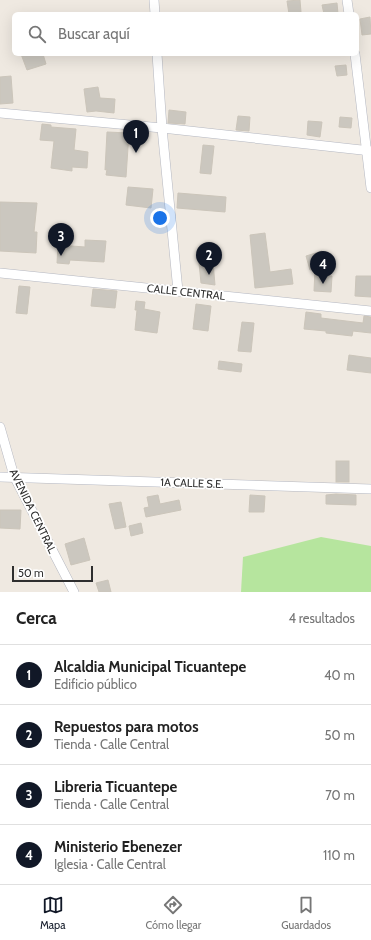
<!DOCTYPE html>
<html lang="es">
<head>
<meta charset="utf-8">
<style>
	body { margin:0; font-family:Cabin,sans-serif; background:#f2f2f2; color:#222 }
	.scale { position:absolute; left:12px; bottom:10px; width:81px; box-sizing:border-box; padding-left:4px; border:2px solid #2e2e2e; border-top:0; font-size:11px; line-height:14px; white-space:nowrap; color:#2e2e2e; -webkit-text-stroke:3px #fff; paint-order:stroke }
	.you { position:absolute; left:160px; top:218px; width:14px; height:14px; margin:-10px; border:3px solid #fff; border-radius:50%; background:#1a73e8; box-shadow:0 0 0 6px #1a73e833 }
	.badge { display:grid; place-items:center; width:26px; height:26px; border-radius:50%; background:#111827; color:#fff; font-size:13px; font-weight:700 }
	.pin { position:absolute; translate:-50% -33px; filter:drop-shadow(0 1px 2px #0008) }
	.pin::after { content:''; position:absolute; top:21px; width:14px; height:12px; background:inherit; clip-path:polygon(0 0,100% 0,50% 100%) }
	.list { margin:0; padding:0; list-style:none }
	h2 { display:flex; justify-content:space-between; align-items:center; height:52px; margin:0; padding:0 16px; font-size:17px }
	h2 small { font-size:13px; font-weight:400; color:#767676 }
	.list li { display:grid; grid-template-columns:26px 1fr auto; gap:12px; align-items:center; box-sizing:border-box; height:60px; padding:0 16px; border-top:1px solid #e0e0e0 }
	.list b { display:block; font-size:15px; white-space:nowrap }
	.list p { margin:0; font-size:13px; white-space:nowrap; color:#767676 }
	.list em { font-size:13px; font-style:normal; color:#767676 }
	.icon { flex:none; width:22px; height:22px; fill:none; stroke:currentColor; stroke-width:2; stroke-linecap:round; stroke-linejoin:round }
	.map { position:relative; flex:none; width:371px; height:592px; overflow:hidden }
	.search { position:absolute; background:#fff; box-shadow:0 4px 16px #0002; left:12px; right:12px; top:12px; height:44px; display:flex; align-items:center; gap:10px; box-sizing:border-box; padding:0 14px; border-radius:6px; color:#767676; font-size:15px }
	.sheet { height:292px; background:#fff }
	nav { display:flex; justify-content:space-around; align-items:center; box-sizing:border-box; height:56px; border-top:1px solid #e0e0e0; background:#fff; font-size:11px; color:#767676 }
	nav a { display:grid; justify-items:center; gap:2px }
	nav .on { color:#111827 }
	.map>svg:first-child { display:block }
	.green { fill:#b6e59e }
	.building { fill:#cbc7bf; stroke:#cbc5ba }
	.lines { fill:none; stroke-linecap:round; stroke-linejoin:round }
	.street-casing { stroke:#b4b7c1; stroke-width:10 }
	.street { stroke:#fff; stroke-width:9 }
	.labels { text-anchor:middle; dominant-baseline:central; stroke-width:3.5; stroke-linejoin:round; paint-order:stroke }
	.street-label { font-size:11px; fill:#2e2e2e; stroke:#fff }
</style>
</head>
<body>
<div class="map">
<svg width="371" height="592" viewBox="0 0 371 592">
	<rect width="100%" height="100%" fill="#efe9e1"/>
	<polygon class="green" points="321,537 371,546 371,592 241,592 243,557"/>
	<g class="building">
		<polygon points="300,0 301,12 289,14 287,1"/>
		<polygon points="337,3 338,14 324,14 322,5"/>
		<polygon points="370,17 371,34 362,35 360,19"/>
		<polygon points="21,54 43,54 46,64 27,70"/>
		<polygon points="346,65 347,75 337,76 335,66"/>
		<polygon points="11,76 13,103 0,104 0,77"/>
		<polygon points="98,87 100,98 115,99 114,113 96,111 87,112 84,89"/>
		<polygon points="169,110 186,112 185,124 168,123"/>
		<polygon points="238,116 250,117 249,131 236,130"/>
		<polygon points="340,117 352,118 351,128 339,127"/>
		<polygon points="308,121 322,122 320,137 307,135"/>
		<polygon points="42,124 51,125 51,127 76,129 74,150 88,152 87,168 72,167 72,171 51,168 54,141 40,140"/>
		<polygon points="107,132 129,133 126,177 106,175 107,169 105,170"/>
		<polygon points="203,145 214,146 211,174 200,173"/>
		<polygon points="128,187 153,189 151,208 126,205"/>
		<polygon points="178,193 226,197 225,212 177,208"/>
		<polygon points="0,202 37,203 34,232 37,232 36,253 0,251"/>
		<polygon points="265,233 270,272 291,269 293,284 255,288 250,235"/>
		<polygon points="85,240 106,241 104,262 70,260 69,264 57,263 58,245 85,247"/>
		<polygon points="322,251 329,276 332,276 331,292 314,291 315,269 310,270 306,256"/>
		<polygon points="213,262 215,285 201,283 199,263"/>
		<polygon points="356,276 371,276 371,297 355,296"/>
		<polygon points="19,286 30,287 27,314 16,313"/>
		<polygon points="93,289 117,291 115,308 91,306"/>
		<polygon points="136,301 145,302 144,309 160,312 157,333 135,330 137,310 135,310"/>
		<polygon points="196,304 211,306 208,331 193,329"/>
		<polygon points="306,312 321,314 321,318 363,323 364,316 371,317 371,333 353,331 352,336 326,333 326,331 304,329"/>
		<polygon points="242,322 254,323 251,352 238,351"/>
		<polygon points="349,355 371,358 371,373 347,370"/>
		<polygon points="219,361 242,364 241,372 218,369"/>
		<rect x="336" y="461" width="13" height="21"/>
		<polygon points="336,494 356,495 356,505 326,504 326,495"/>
		<polygon points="158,495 160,504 179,500 181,510 146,517 144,508 149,507 147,497"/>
		<polygon points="250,495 265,496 264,512 249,512"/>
		<polygon points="121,502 126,527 115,529 109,504"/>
		<polygon points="0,510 21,510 20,529 0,528"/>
		<polygon points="141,523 143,533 131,536 129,526"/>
		<polygon points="84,538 90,560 71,565 65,544"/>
		<polygon points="108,580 111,592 99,592 96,583"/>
	</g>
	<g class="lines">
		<g class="street-casing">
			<g id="street">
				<polyline points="154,0 155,14"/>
				<polyline points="347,0 349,14"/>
				<polyline points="157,54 162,128 178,291"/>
				<polyline points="355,54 371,188"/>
				<polyline points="0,113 162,128 371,151"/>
				<polyline points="0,273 371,311"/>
				<polyline points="0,427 14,476 74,592"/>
				<polyline points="0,477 371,489"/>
			</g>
		</g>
		<use href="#street" class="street"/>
	</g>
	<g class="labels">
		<g class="street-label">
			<text transform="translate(186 292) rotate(6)">CALLE CENTRAL</text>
			<text transform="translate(192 483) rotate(2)">1A CALLE S.E.</text>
			<text transform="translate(33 511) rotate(64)">AVENIDA CENTRAL</text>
		</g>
	</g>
</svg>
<div class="scale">50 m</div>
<div class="you"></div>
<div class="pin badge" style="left:136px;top:153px">1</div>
<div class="pin badge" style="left:209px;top:275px">2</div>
<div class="pin badge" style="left:61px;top:256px">3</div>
<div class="pin badge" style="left:323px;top:284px">4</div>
<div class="search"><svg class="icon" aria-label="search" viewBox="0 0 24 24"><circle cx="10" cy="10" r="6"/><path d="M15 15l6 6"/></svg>Buscar aquí</div>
</div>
<section class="sheet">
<h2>Cerca<small>4 resultados</small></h2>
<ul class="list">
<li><span class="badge">1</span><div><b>Alcaldia Municipal Ticuantepe</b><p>Edificio público</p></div><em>40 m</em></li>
<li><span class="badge">2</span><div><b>Repuestos para motos</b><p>Tienda · Calle Central</p></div><em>50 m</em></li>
<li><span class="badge">3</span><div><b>Libreria Ticuantepe</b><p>Tienda · Calle Central</p></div><em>70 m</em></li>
<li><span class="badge">4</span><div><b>Ministerio Ebenezer</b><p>Iglesia · Calle Central</p></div><em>110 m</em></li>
</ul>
</section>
<nav>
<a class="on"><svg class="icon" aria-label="map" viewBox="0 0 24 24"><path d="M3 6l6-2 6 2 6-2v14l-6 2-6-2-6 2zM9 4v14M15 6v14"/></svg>Mapa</a>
<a><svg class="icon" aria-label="directions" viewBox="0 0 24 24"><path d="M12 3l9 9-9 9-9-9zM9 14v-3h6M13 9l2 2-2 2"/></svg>Cómo llegar</a>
<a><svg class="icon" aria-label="saved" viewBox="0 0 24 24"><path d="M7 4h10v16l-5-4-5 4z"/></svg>Guardados</a>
</nav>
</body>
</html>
